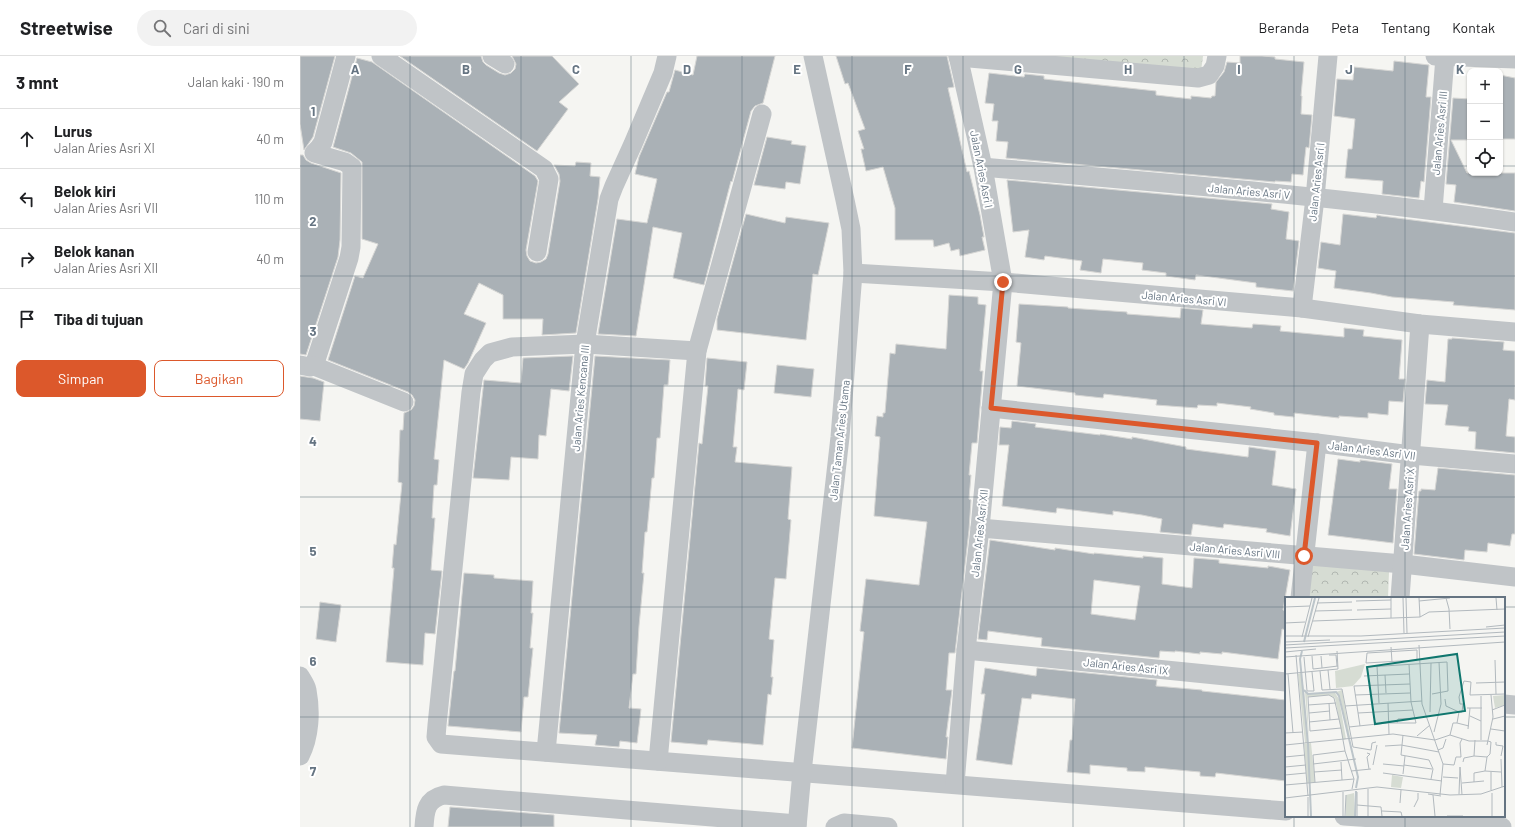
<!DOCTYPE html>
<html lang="id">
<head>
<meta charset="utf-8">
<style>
	body { margin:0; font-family:Barlow,sans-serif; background:#f2f2f2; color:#202124 }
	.controls { position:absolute; right:12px; top:12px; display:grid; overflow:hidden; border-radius:8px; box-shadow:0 1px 3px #0004 }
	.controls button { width:36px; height:36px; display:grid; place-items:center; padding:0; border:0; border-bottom:1px solid #e0e0e0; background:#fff; color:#202124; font:20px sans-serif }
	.stop { position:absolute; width:12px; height:12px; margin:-9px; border:3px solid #dc582b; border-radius:50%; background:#fff }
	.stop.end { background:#dc582b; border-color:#fff; box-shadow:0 1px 4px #0008 }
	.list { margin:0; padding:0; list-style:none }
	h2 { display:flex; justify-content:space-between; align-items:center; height:52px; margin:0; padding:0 16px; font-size:17px }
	h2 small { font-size:13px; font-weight:400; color:#757577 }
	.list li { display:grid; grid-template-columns:26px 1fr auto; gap:12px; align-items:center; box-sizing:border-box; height:60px; padding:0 16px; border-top:1px solid #e0e0e0 }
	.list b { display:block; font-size:15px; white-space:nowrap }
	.list p { margin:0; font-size:13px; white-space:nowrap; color:#757577 }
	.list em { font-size:13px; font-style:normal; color:#757577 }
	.actions { display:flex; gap:8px; padding:12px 16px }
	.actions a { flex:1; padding:9px 0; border:1px solid #dc582b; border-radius:8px; text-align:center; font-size:14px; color:#dc582b }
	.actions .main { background:#dc582b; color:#fff }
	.icon { flex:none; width:22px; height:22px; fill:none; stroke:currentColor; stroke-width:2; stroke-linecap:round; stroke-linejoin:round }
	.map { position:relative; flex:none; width:1215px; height:771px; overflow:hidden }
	header { display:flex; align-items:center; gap:24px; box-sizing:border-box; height:56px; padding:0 20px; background:#fff; border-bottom:1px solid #e0e0e0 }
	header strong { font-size:19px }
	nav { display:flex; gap:22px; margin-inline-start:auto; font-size:14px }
	.search { width:280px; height:36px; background:#f2f2f2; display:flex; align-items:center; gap:10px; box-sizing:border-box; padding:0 14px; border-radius:22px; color:#757577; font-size:15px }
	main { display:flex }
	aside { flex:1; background:#fff }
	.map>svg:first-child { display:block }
	.forest { fill:url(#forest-crowns) }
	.building { fill:#aab1b6; stroke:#d6d6d4; fill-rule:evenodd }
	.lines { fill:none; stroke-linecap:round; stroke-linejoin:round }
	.minor { stroke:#c0c4c7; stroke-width:19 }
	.route { stroke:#dc582b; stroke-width:5 }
	.grid { fill:none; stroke:#657482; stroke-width:1; stroke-opacity:0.55 }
	.labels { text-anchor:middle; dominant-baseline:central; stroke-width:4; stroke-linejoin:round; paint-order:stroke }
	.street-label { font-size:11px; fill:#657482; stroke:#fff }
	.inset-river { fill:none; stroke:#bcc5ca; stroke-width:2 }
	.inset-road { fill:none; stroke:#b2b9be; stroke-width:1 }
	.view { fill:#0f766e; fill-opacity:0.15; stroke:#0f766e; stroke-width:2 }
	.inset-edge { fill:none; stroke:#657482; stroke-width:2 }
	.grid-label { font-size:13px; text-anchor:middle; font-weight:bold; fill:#657482; stroke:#fff; stroke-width:4; stroke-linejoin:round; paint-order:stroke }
</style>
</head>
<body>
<header>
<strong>Streetwise</strong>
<div class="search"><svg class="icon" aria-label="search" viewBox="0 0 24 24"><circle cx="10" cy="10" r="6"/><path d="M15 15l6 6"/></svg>Cari di sini</div>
<nav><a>Beranda</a><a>Peta</a><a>Tentang</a><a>Kontak</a></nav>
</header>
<main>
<aside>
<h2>3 mnt<small>Jalan kaki · 190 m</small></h2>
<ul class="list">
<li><svg class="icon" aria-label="ahead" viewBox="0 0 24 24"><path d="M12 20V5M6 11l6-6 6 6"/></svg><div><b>Lurus</b><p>Jalan Aries Asri XI</p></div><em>40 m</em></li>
<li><svg class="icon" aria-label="left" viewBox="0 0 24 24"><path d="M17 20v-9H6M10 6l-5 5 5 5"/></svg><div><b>Belok kiri</b><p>Jalan Aries Asri VII</p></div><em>110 m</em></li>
<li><svg class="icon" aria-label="right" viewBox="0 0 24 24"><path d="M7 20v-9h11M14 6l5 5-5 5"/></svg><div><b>Belok kanan</b><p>Jalan Aries Asri XII</p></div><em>40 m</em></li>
<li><svg class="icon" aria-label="arrive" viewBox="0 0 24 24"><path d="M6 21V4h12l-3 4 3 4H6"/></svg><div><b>Tiba di tujuan</b></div></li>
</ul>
<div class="actions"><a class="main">Simpan</a><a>Bagikan</a></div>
</aside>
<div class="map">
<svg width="1215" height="771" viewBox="0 0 1215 771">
	<defs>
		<pattern id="forest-crowns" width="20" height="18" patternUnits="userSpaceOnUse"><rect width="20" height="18" fill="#d6dcd3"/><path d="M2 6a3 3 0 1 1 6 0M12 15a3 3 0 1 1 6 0" fill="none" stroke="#b1b7b1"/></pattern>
	</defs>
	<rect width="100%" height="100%" fill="#f5f5f2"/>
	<g class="forest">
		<polygon points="711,0 903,0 901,15"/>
		<polygon points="1009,505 1089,516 1088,542 1005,542"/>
	</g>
	<g class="building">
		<polygon points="0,0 35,0 13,81 4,94 0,68"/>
		<polygon points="100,0 181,0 183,6 186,9 199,17 205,19 211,17 215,13 216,8 212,0 252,0 279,28 259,46 268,53 237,95"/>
		<polygon points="397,0 475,0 463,47 455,50 451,55 432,126 431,125 404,229 373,222 382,177 353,171 336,280 298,278 317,163 347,167 357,123 335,118 339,101 367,36 369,36 375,14 393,19"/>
		<polygon points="536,0 647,0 654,31 648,32 667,116 669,115 680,159 684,181 682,181 685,194 660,200 659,193 651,195 649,187 634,191 633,184 595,184 595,152 583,111 566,115 561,93 564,93 558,75 565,73 548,27 545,28"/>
		<polygon points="940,0 962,0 975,1 975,3 1004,6 1001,40 1002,40 1001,58 1012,59 1009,92 1006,91 1003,119 992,118 991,126 975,125 975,126 706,102 708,86 696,85 698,65 692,65 694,48 685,47 689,17 724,21 725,18 744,20 744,23 856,35 856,39 891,43 891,40 911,42 912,40 915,40 916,26 924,16 927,6 940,7"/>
		<polygon points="57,2 72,6 235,120 238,125 226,194 227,200 230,205 236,207 241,206 246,203 248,198 260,125 259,118 254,109 275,110 276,106 291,107 290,120 300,121 298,143 276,277 242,279 243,263 203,263 203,239 179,227 164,258 186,267 168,307 164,313 144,304 134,403 139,404 137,429 134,429 132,462 135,462 131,514 142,515 135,578 125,577 123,609 86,606 94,512 92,512 94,488 96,489 102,427 98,426 100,374 103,374 104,357 111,354 114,350 115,344 112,339 108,336 28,304 55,220 63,222 78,188 62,183 62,106 51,97 33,91"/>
		<polygon points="1094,5 1129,9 1126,41 1131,41 1124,126 1121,125 1119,142 1082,138 1083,125 1045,122 1048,93 1052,93 1055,63 1034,60 1037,23 1053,24 1054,11 1093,15"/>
		<polygon points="1200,19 1215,22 1215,83 1200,83"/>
		<polygon points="1153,42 1170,43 1170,84 1151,84 1167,117 1215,117 1215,155 1154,146 1156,129 1146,128"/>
		<polygon points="467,81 492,85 491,88 506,90 500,128 486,126 485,133 454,129"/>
		<polygon points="0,99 3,99 6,104 11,107 41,117 40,184 38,201 6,299 0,298"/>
		<polygon points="707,124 972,148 971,153 989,156 986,183 999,185 993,235 956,231 956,227 896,219 895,224 866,220 866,217 842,214 843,207 803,203 801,217 780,214 782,205 745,200 744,204 725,201 729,174 713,176"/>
		<polygon points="446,158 485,167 486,161 529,167 518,219 513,218 506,284 417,274 417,263"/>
		<polygon points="1043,158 1076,162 1077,159 1081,160 1215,177 1215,254 1153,249 1154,246 1092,241 1071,237 1034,232 1036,215 1018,212 1021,186 1040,189"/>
		<polygon points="649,239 678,241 678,248 686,249 680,315 683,315 677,387 672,387 669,419 671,419 669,443 671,444 669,474 655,597 649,597 646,634 652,634 646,681 648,681 646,703 552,692 564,576 560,575 566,523 619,529 627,466 574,460 580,381 575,380 577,360 583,361 583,357 585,357 590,297 595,298 596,288 646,293"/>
		<polygon points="719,248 768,251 768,252 827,256 827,258 880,262 881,252 903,254 901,268 952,272 953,268 981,270 980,275 1044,281 1044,272 1064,274 1063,280 1102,284 1099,323 1105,323 1103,346 1089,345 1088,359 1068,357 1068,362 1039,360 1039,362 994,357 994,361 974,359 974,357 950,353 951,351 917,347 917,350 898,349 897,352 856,349 857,344 804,338 803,342 775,339 775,337 717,330 721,287 716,286"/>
		<polygon points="1152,282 1204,286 1203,294 1215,295 1215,344 1209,343 1206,380 1215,381 1215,397 1175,393 1176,376 1168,375 1169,371 1145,369 1148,349 1125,348 1127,324 1145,326 1148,283 1152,283"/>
		<polygon points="273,300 269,335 251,333 246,380 239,379 238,403 211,401 209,424 173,422 184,324 221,327 223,302"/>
		<polygon points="295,300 370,304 368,329 364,329 360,382 357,382 354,422 352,422 347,476 345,476 342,517 344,517 339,570 336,618 333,618 329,652 341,653 337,687 320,685 319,691 295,689 297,679 259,677"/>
		<polygon points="407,302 447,306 444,334 438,333 433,391 437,391 435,406 492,411 488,463 491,464 486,523 475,522 469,583 474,584 471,621 473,621 471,639 468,638 463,689 408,684 407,689 371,686 399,387 402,388 408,330 405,330"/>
		<polygon points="477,309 514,313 511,341 474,337"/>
		<polygon points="0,320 13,322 24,326 20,365 0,363"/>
		<polygon points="712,365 736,368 735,371 800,379 800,378 832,383 832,381 886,391 886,393 948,401 949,391 976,395 972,429 996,433 990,480 966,476 967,473 924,468 923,472 893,468 891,479 860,476 862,463 842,459 813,455 813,459 757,452 756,457 702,450 709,389 699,389 700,371 711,372"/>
		<polygon points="1038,403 1060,406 1060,404 1092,408 1089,433 1097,433 1093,487 1028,479"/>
		<polygon points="1138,412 1215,419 1215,478 1212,478 1210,490 1188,487 1187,496 1165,494 1164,504 1114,498 1119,435 1121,435 1121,433 1135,434"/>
		<path d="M 690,484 L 755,494 L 755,492 L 794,498 L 794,497 L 843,502 L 843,500 L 863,502 L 862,528 L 892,532 L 894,502 L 919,504 L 919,507 L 968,512 L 968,510 L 990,514 L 983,554 L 986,555 L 986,574 L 982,573 L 978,603 L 922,596 L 922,598 L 900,596 L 900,598 L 875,595 L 875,596 L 860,595 L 859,602 L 741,590 L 742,582 L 688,575 L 687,584 L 678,583 ZM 794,524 L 840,530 L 835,564 L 791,558 Z"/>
		<polygon points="164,517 194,519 194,522 233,525 231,557 233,557 230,592 233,592 228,641 224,641 221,676 148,670 154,615 155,615"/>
		<polygon points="20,546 41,549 36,586 16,583"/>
		<polygon points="685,612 736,620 737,612 857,624 856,630 902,634 902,635 986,644 986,725 916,717 915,721 900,720 900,716 845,711 845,716 827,715 827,712 790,709 790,718 767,716 770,684 772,684 775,643 732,638 731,643 722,642 712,709 676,704 685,638 681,638"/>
		<polygon points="150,751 254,759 254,771 148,771"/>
	</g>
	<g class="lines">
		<g class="minor">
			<polyline points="81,0 244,113 249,123 237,196"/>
			<polyline points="192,0 205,8"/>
			<polyline points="1135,0 1215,3"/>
			<polyline points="658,1 898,22 909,19 915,10 917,0"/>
			<path d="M 683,111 C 860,127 1039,140 1215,166"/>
			<polyline points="1133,154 1145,1"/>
			<polyline points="553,217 703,226 1002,252 1120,268 1215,276"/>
			<polyline points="1002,252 1015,142 1028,0"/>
			<polyline points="397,295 285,288 212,291 190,297 183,304 174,318 171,336 137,669 136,681 141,688 986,755"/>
			<polyline points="0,309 10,311 14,310 49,202 51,191 52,111 45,106 14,97 19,92 23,86 46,0"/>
			<polyline points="14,310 104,346"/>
			<polyline points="691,352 1017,387 1111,399 1215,408"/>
			<polyline points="680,472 1103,508 1215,521"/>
			<polyline points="1000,542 1017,387"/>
			<polyline points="1100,542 1120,268"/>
			<polyline points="666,594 986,626"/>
			<path d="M 0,620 C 2,624 6,629 7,634 C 11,655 10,681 0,700"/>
			<polyline points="1204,648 1215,649"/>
			<polyline points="246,696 285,288 309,143 314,130 333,88 363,17 367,0"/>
			<polyline points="358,705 397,295 462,58"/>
			<polyline points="655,728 666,594 680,472 703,226 683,111 658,0"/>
			<polyline points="1044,760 1202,771"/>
			<path d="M 124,771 C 125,755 126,743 144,739 L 497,768"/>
			<polyline points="497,771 502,716 540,381 553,217 551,173 545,144 513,0"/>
			<polyline points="535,771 544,767 588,771"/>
		</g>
	</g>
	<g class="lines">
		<polyline class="route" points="703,226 691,352 1017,387 1004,500"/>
	</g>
	<path class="grid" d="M 110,0 L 110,771M 221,0 L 221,771M 331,0 L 331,771M 442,0 L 442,771M 552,0 L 552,771M 663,0 L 663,771M 773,0 L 773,771M 884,0 L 884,771M 994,0 L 994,542M 1105,0 L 1105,542M 0,110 L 1170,110M 1200,110 L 1215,110M 0,220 L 1215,220M 0,330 L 1215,330M 0,441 L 1215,441M 0,551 L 986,551M 1204,551 L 1215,551M 0,661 L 986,661M 1204,661 L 1215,661M 994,760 L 994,771M 1105,760 L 1105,771"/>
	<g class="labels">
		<g class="street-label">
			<text transform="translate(1139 77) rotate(-85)">Jalan Aries Asri III</text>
			<text transform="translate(682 113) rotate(79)">Jalan Aries Asri I</text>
			<text transform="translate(1016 126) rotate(-84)">Jalan Aries Asri I</text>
			<text transform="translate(949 135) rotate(5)">Jalan Aries Asri V</text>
			<text transform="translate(884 242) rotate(5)">Jalan Aries Asri VI</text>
			<text transform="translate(280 342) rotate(-85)">Jalan Aries Kencana III</text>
			<text transform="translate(539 384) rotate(-84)">Jalan Taman Aries Utama</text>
			<text transform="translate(1072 394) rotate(7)">Jalan Aries Asri VII</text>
			<text transform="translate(1107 453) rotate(-86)">Jalan Aries Asri X</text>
			<text transform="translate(679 477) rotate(-84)">Jalan Aries Asri XII</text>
			<text transform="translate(935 494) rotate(5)">Jalan Aries Asri VIII</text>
			<text transform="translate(826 610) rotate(6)">Jalan Aries Asri IX</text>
		</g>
	</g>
	<g transform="translate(985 541)">
		<rect width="220" height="220" fill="#f5f5f2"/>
		<path d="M 16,76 L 19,93 L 23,146 L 20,146 L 13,77 ZM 57,93 L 65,140 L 63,141 L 55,99 L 51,95 ZM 20,95 L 23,97 L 50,96 L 54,102 L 61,142 L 58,143 L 50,101 L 44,98 L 22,100 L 24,146 ZM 220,98 L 220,108 L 210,111 L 208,99 ZM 26,146 L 30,185 L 22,186 L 19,147 ZM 107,178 L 118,180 L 116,191 L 106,190 ZM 69,196 L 70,219 L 61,219 L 61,198 Z" fill="#d6dcd3"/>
		<path d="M 80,67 L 76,80 L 68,89 L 51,91 L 50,74 Z" fill="#d6dcd3"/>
		<path class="inset-river" d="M 19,45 L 30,1M 17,54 L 15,62 L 23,147 L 26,219M 19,93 L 23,97 L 51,95 L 54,99 L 73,180 L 71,191M 70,219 L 71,194"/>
		<path class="inset-road" d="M 106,1 L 106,21M 118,1 L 119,36M 121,1 L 122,36M 134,1 L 135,20M 161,1 L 164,12 L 165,32M 211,1 L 212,13M 71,4 L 106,3M 134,4 L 165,1M 32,6 L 67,5M 0,10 L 25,9M 72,13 L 106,12M 30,14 L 67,13M 28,24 L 135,20 L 144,15 L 220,12M 0,26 L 20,25M 201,30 L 220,28M 0,39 L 76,39 L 220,31M 17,40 L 27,1M 23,40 L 34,1M 0,45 L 45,43M 0,48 L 220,35M 134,48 L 137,107 L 158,167 L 155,198M 106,50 L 107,65M 0,51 L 220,39M 132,53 L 132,63 L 81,66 L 82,56 ZM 0,55 L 31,52M 11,58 L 23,199M 44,58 L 51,58 L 52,69M 27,59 L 28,72 L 37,71M 36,59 L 37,71 L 53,69M 0,60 L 220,45M 19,60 L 22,94 L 29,94 L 27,75M 210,63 L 211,97M 92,69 L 94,106M 83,70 L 162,65 L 163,94 L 147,97M 43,73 L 45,92M 35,74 L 37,93 L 57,92 L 68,150 L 86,153 L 87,146 L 91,145M 0,77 L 53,72 L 52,54M 3,77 L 8,136M 100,78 L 101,96M 79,79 L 124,77M 191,86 L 220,85M 70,98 L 125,96M 160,102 L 161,109 L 174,115M 44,106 L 45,123M 103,106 L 104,137M 23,108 L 51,106M 60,109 L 137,104M 182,111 L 197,111M 207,113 L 220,108M 145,115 L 146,66M 24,116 L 45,114M 73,116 L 128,113M 185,119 L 196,124M 208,122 L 220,119M 24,125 L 54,122M 112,126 L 113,122 L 131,121M 172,126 L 184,129M 75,129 L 69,89 L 125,87M 64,130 L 102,126 L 131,126 L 126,105 L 124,67M 56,131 L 25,134 L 23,100 L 44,98 L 49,101 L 54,122 L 56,131 L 58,143 L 60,154 L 69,182 L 67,192M 183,132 L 185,111M 206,132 L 220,134M 149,135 L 156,107 L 154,65M 0,136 L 18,135M 118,138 L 116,158 L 144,163 L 148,172 L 146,182M 165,138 L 168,126 L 172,126 L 174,115 L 177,115 L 178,107 L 175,107 L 174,100 L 179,84 L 186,85 L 185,98 L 220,97M 132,139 L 145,128M 196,143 L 196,99M 203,144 L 206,145 L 205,157 L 202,160 L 200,174 L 216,175M 211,145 L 211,148 L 218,149 L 216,159M 0,148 L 108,137 L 150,143 L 165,138 L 184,144 L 203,144M 202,148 L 208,120 L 206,98M 100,149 L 116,148 L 154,155M 153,153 L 158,151 L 161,142M 82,156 L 85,157 L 82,160 L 84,172M 189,159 L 202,160M 0,160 L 20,158M 216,162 L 217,190M 56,165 L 57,183M 178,165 L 179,161 L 189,159 L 190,143M 28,167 L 71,162M 98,167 L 119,169M 158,167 L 169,168 L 171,160 L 176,160 L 175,146 L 177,142M 88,168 L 92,148M 119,168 L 147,172M 0,170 L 21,168M 175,170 L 177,198M 66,174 L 86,172M 29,175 L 57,173M 206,175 L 206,193M 98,176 L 157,184M 118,177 L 120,159M 0,178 L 21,176M 158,180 L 173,181M 30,185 L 28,158 L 60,154M 189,185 L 189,176 L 200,174M 177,186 L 199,184M 0,188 L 69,182M 143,197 L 156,199M 174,197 L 175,170M 148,198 L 150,219M 23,200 L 23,219M 0,201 L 92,190 L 165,198 L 196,197 L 220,189M 115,206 L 116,193M 72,208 L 96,210 L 97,219M 129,210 L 133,202 L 133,196M 97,214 L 116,215 L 117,219M 58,219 L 58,195M 60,219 L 61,198M 72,219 L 72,195M 83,219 L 83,192M 162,219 L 178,219M 207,219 L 207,196"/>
		<path class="view" d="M 172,57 L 180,114 L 90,127 L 82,70 Z"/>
		<rect width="220" height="220" class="inset-edge"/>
	</g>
	<g class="grid-label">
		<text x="55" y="18">A</text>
		<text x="166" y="18">B</text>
		<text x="276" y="18">C</text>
		<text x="387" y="18">D</text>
		<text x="497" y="18">E</text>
		<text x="608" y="18">F</text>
		<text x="718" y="18">G</text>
		<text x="828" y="18">H</text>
		<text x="939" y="18">I</text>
		<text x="1049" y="18">J</text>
		<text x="1160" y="18">K</text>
		<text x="13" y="60">1</text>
		<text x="13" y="170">2</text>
		<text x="13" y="280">3</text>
		<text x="13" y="390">4</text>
		<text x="13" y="500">5</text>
		<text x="13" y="610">6</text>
		<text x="13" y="720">7</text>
	</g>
</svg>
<div class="controls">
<button>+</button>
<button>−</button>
<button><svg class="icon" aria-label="locate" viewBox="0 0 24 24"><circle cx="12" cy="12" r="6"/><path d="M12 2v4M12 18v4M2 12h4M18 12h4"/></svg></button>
</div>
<div class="stop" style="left:1004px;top:500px"></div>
<div class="stop end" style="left:703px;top:226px"></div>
</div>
</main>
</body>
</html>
